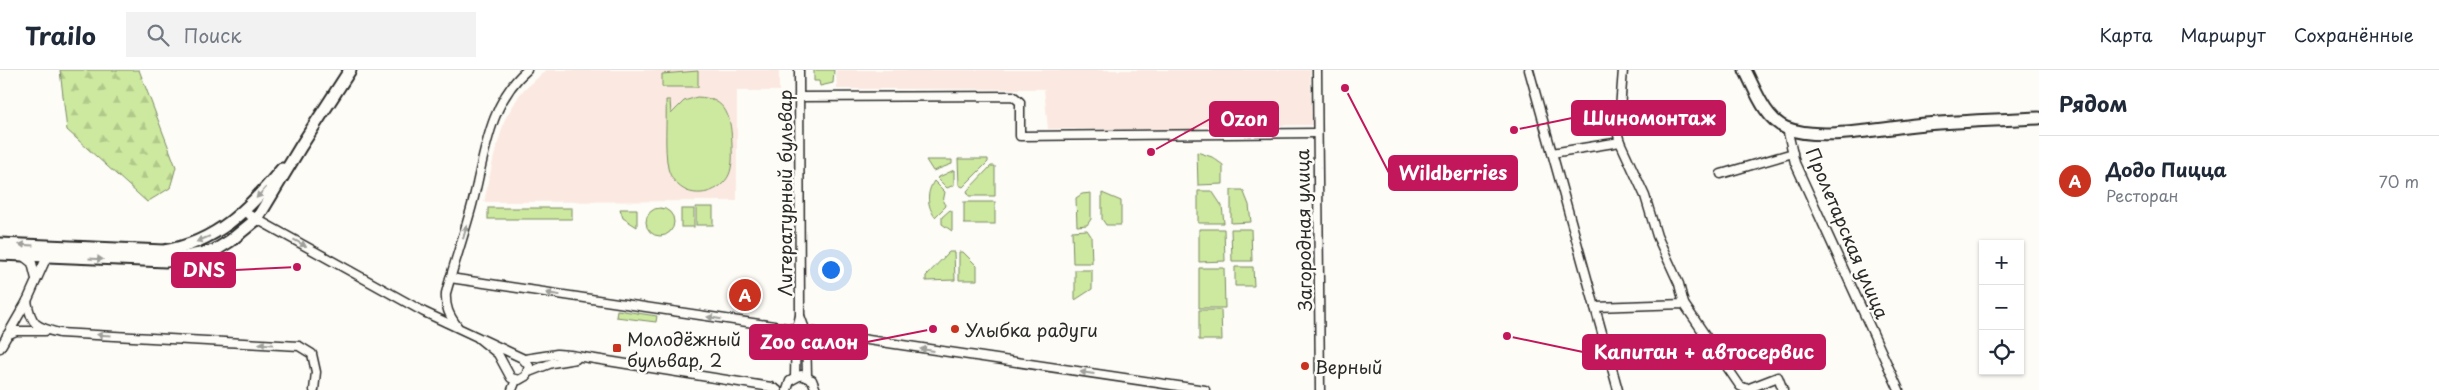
<!DOCTYPE html>
<html lang="ru">
<head>
<meta charset="utf-8">
<style>
	body { margin:0; font-family:"Playpen Sans",sans-serif; background:#f2f2f3; color:#1f2937 }
	.controls { position:absolute; right:15px; bottom:15px; display:grid; overflow:hidden; border-radius:0px; box-shadow:0 1px 4px #0004 }
	.controls button { width:45px; height:45px; display:grid; place-items:center; padding:0; border:0; border-bottom:1px solid #e0e1e3; background:#fff; color:#1f2937; font:25px sans-serif }
	.you { position:absolute; left:830px; top:199px; width:18px; height:18px; margin:-12px; border:4px solid #fff; border-radius:50%; background:#1a73e8; box-shadow:0 0 0 8px #1a73e833 }
	.badge { display:grid; place-items:center; width:32px; height:32px; border-radius:50%; background:#c8321e; color:#fff; font-size:16px; font-weight:700 }
	.pin { position:absolute; translate:-50% -50%; border:2px solid #fff; box-shadow:0 1px 5px #0006 }
	.list { margin:0; padding:0; list-style:none }
	h2 { display:flex; justify-content:space-between; align-items:center; height:65px; margin:0; padding:0 20px; font-size:21px }
	h2 small { font-size:16px; font-weight:400; color:#747a83 }
	.list li { display:grid; grid-template-columns:32px 1fr auto; gap:15px; align-items:center; box-sizing:border-box; height:90px; padding:0 20px; border-top:1px solid #e0e1e3 }
	.list b { display:block; font-size:19px; white-space:nowrap }
	.list p { margin:0; font-size:16px; white-space:nowrap; color:#747a83 }
	.list em { font-size:16px; font-style:normal; color:#747a83 }
	.icon { flex:none; width:28px; height:28px; fill:none; stroke:currentColor; stroke-width:2; stroke-linecap:round; stroke-linejoin:round }
	.map { position:relative; flex:none; width:2039px; height:320px; overflow:hidden }
	header { display:flex; align-items:center; gap:30px; box-sizing:border-box; height:70px; padding:0 25px; background:#fff; border-bottom:1px solid #e0e1e3 }
	header strong { font-size:24px }
	nav { display:flex; gap:28px; margin-inline-start:auto; font-size:18px }
	.search { width:350px; height:45px; background:#f2f2f3; display:flex; align-items:center; gap:12px; box-sizing:border-box; padding:0 18px; border-radius:0px; color:#747a83; font-size:19px }
	main { display:flex }
	aside { flex:1; background:#fff }
	.map>svg:first-child { display:block }
	.built { fill:#fbe9e1 }
	.forest { fill:url(#forest-firs); stroke:#7c8a65 }
	.park { fill:#cde99f; stroke:#7c8a65 }
	.lines { fill:none; stroke-linecap:round; stroke-linejoin:round }
	.street-casing { stroke:#2b2b2b; stroke-width:11 }
	.secondary-casing { stroke:#2b2b2b; stroke-width:15 }
	.street { stroke:#fdfcf7; stroke-width:8 }
	.secondary { stroke:#fdfcf7; stroke-width:11 }
	.oneway { fill:#9e9e9b }
	.poi-dot { fill:#c8321e; stroke:#fdfcf7; stroke-width:2 }
	.labels { text-anchor:middle; dominant-baseline:central; stroke-width:5; stroke-linejoin:round; paint-order:stroke }
	.street-label { font-size:18px; fill:#2b2b2b; stroke:#fdfcf7 }
	.poi-label { font-size:18px; fill:#2b2b2b; stroke:#fdfcf7; text-anchor:start }
	.leader { fill:none; stroke:#c2185b; stroke-width:2 }
	.callout-dot { fill:#c2185b; stroke:#fdfcf7; stroke-width:2 }
	.callout { fill:#c2185b; stroke:#c2185b; stroke-width:2 }
	.callout-label { font-size:19px; text-anchor:middle; font-weight:bold; fill:#fff }
</style>
</head>
<body>
<header>
<strong>Trailo</strong>
<div class="search"><svg class="icon" aria-label="search" viewBox="0 0 24 24"><circle cx="10" cy="10" r="6"/><path d="M15 15l6 6"/></svg>Поиск</div>
<nav><a>Карта</a><a>Маршрут</a><a>Сохранённые</a></nav>
</header>
<main>
<div class="map">
<svg width="2039" height="320" viewBox="0 0 2039 320">
	<defs>
		<pattern id="forest-firs" width="22" height="20" patternUnits="userSpaceOnUse" patternTransform="scale(1.25)"><rect width="22" height="20" fill="#cde99f"/><path d="M5 1l3.5 6h-7zM16 11l3.5 6h-7z" fill="#b0c889"/></pattern>
	</defs>
	<rect width="100%" height="100%" fill="#fdfcf7"/>
	<filter id="ink" filterUnits="userSpaceOnUse"><feTurbulence type="fractalNoise" baseFrequency=".02" numOctaves="2"/><feDisplacementMap in="SourceGraphic" scale="10" xChannelSelector="R" yChannelSelector="G"/><feConvolveMatrix kernelMatrix="1 2 1 2 8 2 1 2 1" color-interpolation-filters="sRGB"/></filter>
	<g filter="url(#ink)">
		<g class="built">
			<polygon points="546,0 779,0 779,21 737,21 737,131 484,132 494,86 505,49 520,24"/>
			<polygon points="836,0 1310,0 1312,55 1202,56 1199,59 1048,59 1044,19 837,19"/>
		</g>
		<polygon class="forest" points="60,0 139,0 176,97 170,118 147,132 67,60"/>
		<g class="park">
			<polygon points="814,0 834,0 833,13 820,16 819,11 814,11"/>
			<polygon points="698,1 698,17 662,17 662,4"/>
			<path d="M 697,27 C 728,28 731,48 732,75 C 732,82 733,90 731,98 C 728,117 705,128 687,121 C 678,117 670,108 668,98 C 664,77 667,52 666,30 L 670,30 L 671,44 L 684,31 Z"/>
			<polygon points="1197,82 1212,87 1223,95 1223,114 1198,115"/>
			<polygon points="958,89 988,89 988,92 963,117 959,115"/>
			<polygon points="926,90 952,90 952,94 933,101"/>
			<polygon points="991,96 995,96 995,126 969,126 967,121"/>
			<polygon points="954,100 954,115 947,118 937,108"/>
			<path d="M 934,111 L 945,122 L 943,132 L 946,136 L 935,147 C 927,136 926,123 934,111 Z"/>
			<polygon points="1231,120 1243,120 1249,135 1251,152 1231,153"/>
			<polygon points="1198,121 1212,121 1222,136 1224,153 1198,153"/>
			<polygon points="1091,123 1091,149 1087,155 1077,156 1076,128 1082,124"/>
			<polygon points="1102,123 1121,131 1121,155 1106,155 1102,149"/>
			<rect x="964" y="132" width="31" height="22"/>
			<rect x="696" y="137" width="17" height="18"/>
			<circle cx="660" cy="152" r="14"/>
			<rect x="488" y="138" width="84" height="11"/>
			<polygon points="620,139 637,139 637,157 623,148"/>
			<rect x="681" y="139" width="13" height="18"/>
			<polygon points="950,140 952,141 952,161 942,154 942,147"/>
			<polygon points="1199,159 1224,159 1225,191 1199,192"/>
			<polygon points="1231,159 1251,159 1252,191 1232,191"/>
			<polygon points="1087,160 1091,166 1092,193 1073,193 1072,161"/>
			<polygon points="949,182 954,182 955,210 926,211 926,206"/>
			<polygon points="959,182 963,182 977,196 977,210 959,210"/>
			<polygon points="1235,197 1253,197 1254,216 1235,216"/>
			<polygon points="1199,198 1224,198 1225,238 1199,238"/>
			<polygon points="1075,200 1092,200 1092,219 1075,230"/>
			<polygon points="617,240 657,246 656,252 616,247"/>
			<polygon points="1199,240 1221,240 1222,270 1199,270"/>
		</g>
		<g class="lines">
			<g class="street-casing">
				<g id="street">
					<polyline points="1317,0 1320,320"/>
					<polyline points="1529,0 1618,320"/>
					<polyline points="799,27 1013,26 1020,32 1020,66 1317,63"/>
					<polyline points="1787,58 1795,93 1899,320"/>
					<polyline points="1620,72 1618,65 1623,0"/>
					<polyline points="1552,83 1620,72 1645,126 1657,166 1679,214 1684,234"/>
					<polyline points="1721,104 1793,83"/>
					<polyline points="244,142 424,242 522,288 529,296 526,306 519,310 511,308 498,284 477,267"/>
					<polyline points="23,186 32,193 36,209"/>
					<polyline points="450,208 1205,320"/>
					<path d="M 27,231 C 31,255 36,257 59,263 L 299,276 L 312,284 L 316,302 L 314,320"/>
					<polyline points="1595,237 1684,234 1740,316 1747,319 1778,307 1783,320"/>
					<polyline points="800,246 806,262 807,306"/>
					<path d="M 457,256 C 449,245 445,237 446,223 C 454,194 464,165 472,135 C 484,90 488,33 527,0"/>
					<polyline points="7,265 16,261 45,261"/>
					<polyline points="0,278 27,231 49,182"/>
					<polyline points="525,289 557,284 570,285 771,317 777,320"/>
					<polyline points="529,302 552,293 576,289"/>
					<polyline points="795,307 796,261 800,246 799,0"/>
					<polyline points="512,320 516,310"/>
					<polyline points="787,320 790,311 801,305 812,310 816,320"/>
				</g>
			</g>
			<g class="secondary-casing">
				<g id="secondary">
					<path d="M 1745,0 C 1755,19 1765,49 1786,58 C 1820,72 1888,57 1925,54 C 1963,51 2001,50 2039,48"/>
					<path d="M 0,174 L 164,181 C 217,172 249,139 282,99"/>
					<polyline points="0,184 166,191 214,181 230,171 257,149 301,76 350,0"/>
				</g>
			</g>
			<use href="#street" class="street"/>
			<use href="#secondary" class="secondary"/>
		</g>
		<defs><path id="oneway-solid" d="M-6-.8H1V-3.2L6.5 0L1 3.2V.8H-6Z" transform="scale(1.25)"/></defs>
		<g class="oneway">
			<use href="#oneway-solid" transform="translate(261 123) rotate(132)"/>
			<use href="#oneway-solid" transform="translate(465 162) rotate(-74)"/>
			<use href="#oneway-solid" transform="translate(203 169) rotate(157)"/>
			<use href="#oneway-solid" transform="translate(300 173) rotate(29)"/>
			<use href="#oneway-solid" transform="translate(26 175) rotate(-177)"/>
			<use href="#oneway-solid" transform="translate(96 189) rotate(3)"/>
			<use href="#oneway-solid" transform="translate(553 224) rotate(-171)"/>
			<use href="#oneway-solid" transform="translate(714 248) rotate(-171)"/>
			<use href="#oneway-solid" transform="translate(104 265) rotate(-177)"/>
			<use href="#oneway-solid" transform="translate(266 274) rotate(-177)"/>
			<use href="#oneway-solid" transform="translate(927 280) rotate(-172)"/>
			<use href="#oneway-solid" transform="translate(1087 303) rotate(-172)"/>
		</g>
	</g>
	<g class="poi-dot">
		<circle cx="955" cy="259" r="5"/>
		<rect x="612" y="273" width="10" height="10" rx="2.5"/>
		<circle cx="1305" cy="296" r="5"/>
	</g>
	<g class="labels">
		<g class="street-label">
			<text transform="translate(784 123) rotate(-90)">Литературный бульвар</text>
			<text transform="translate(1303 160) rotate(-91)">Загородная улица</text>
			<text transform="translate(1848 163) rotate(67)">Пролетарская улица</text>
		</g>
		<g class="poi-label">
			<text x="965" y="259">Улыбка радуги</text>
			<text x="627" y="268">Молодёжный<tspan x="627" dy="21">бульвар, 2</tspan></text>
			<text x="1315" y="296">Верный</text>
		</g>
	</g>
	<path class="leader" d="M1514 60L1572 48M1151 82L1210 49M1345 18L1389 103M297 197L235 200M933 259L867 272M1507 266L1583 282"/>
	<g class="callout-dot">
		<circle cx="1514" cy="60" r="5"/>
		<circle cx="1151" cy="82" r="5"/>
		<circle cx="1345" cy="18" r="5"/>
		<circle cx="297" cy="197" r="5"/>
		<circle cx="933" cy="259" r="5"/>
		<circle cx="1507" cy="266" r="5"/>
	</g>
	<g class="callout">
		<rect x="1572" y="31" width="153" height="34" rx="5"/>
		<rect x="1210" y="32" width="68" height="34" rx="5"/>
		<rect x="1389" y="86" width="128" height="34" rx="5"/>
		<rect x="172" y="183" width="63" height="34" rx="5"/>
		<rect x="750" y="255" width="117" height="34" rx="5"/>
		<rect x="1583" y="265" width="242" height="34" rx="5"/>
	</g>
	<g class="callout-label">
		<text x="1649" y="55">Шиномонтаж</text>
		<text x="1244" y="56">Ozon</text>
		<text x="1453" y="110">Wildberries</text>
		<text x="204" y="207">DNS</text>
		<text x="809" y="279">Zoo салон</text>
		<text x="1704" y="289">Капитан + автосервис</text>
	</g>
</svg>
<div class="controls">
<button>+</button>
<button>−</button>
<button><svg class="icon" aria-label="locate" viewBox="0 0 24 24"><circle cx="12" cy="12" r="6"/><path d="M12 2v4M12 18v4M2 12h4M18 12h4"/></svg></button>
</div>
<div class="you"></div>
<div class="pin badge" style="left:745px;top:225px">A</div>
</div>
<aside>
<h2>Рядом<small></small></h2>
<ul class="list">
<li><span class="badge">A</span><div><b>Додо Пицца</b><p>Ресторан</p></div><em>70 m</em></li>
</ul>
</aside>
</main>
</body>
</html>
